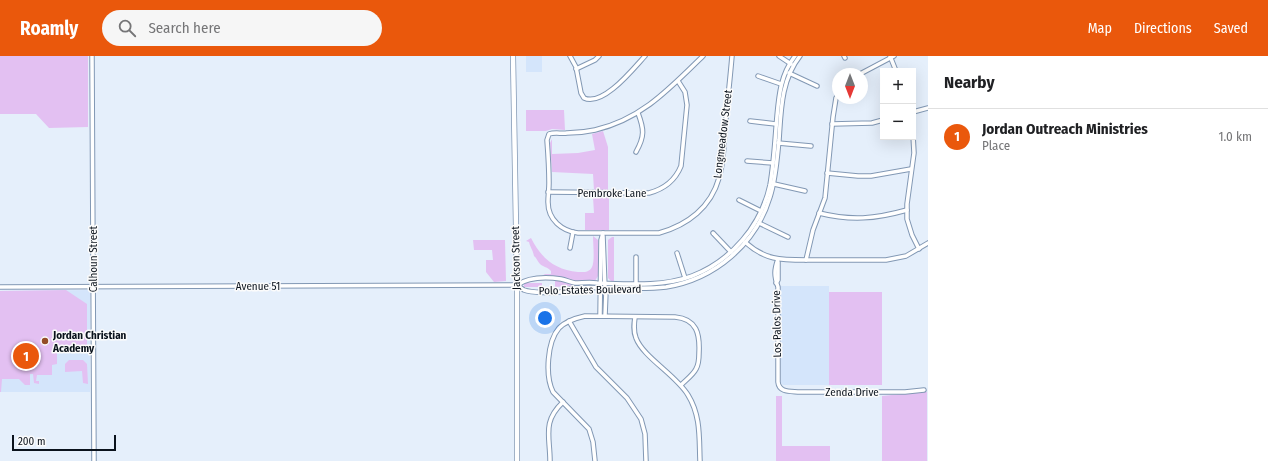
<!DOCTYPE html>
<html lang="en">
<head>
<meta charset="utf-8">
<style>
	body { margin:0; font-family:"Fira Sans Condensed",sans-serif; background:#f6f6f6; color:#202124 }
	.controls { position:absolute; right:12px; top:12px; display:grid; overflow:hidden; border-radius:0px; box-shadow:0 4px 16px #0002 }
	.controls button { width:36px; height:36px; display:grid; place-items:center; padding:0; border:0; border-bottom:1px solid #e0e0e0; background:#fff; color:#202124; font:20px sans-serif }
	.compass { position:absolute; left:832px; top:12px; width:36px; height:36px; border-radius:50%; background:#fff; box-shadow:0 4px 16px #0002; rotate:180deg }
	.scale { position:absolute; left:12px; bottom:10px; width:104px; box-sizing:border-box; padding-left:4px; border:2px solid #0a121c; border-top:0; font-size:11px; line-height:14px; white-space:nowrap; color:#0a121c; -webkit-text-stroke:3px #fbfbfb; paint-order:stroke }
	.you { position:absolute; left:545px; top:262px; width:14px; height:14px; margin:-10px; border:3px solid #fff; border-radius:50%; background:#1a73e8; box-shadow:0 0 0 6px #1a73e833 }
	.badge { display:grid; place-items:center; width:26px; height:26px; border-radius:50%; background:#ea580c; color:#fff; font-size:13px; font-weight:700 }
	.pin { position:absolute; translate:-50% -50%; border:2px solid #fff; box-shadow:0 1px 4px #0006 }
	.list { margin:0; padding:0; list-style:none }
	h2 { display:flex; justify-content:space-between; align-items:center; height:52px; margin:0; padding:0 16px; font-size:17px }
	h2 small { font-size:13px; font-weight:400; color:#757577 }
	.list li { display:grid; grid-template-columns:26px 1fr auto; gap:12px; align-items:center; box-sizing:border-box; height:56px; padding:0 16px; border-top:1px solid #e0e0e0 }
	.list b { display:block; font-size:15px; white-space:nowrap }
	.list p { margin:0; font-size:13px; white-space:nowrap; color:#757577 }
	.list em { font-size:13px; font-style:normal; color:#757577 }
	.icon { flex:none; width:22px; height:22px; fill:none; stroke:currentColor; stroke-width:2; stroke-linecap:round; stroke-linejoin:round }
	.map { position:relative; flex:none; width:928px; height:405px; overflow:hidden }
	header { display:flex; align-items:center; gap:24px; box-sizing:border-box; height:56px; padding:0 20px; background:#ea580c; color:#fff }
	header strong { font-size:19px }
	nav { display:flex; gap:22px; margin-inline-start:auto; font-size:14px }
	.search { width:280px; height:36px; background:#f6f6f6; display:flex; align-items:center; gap:10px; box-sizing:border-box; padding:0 14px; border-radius:22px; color:#757577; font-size:15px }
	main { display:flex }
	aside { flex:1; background:#fff }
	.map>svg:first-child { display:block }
	.built { fill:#d4e5fb }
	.green { fill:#e3c0f2 }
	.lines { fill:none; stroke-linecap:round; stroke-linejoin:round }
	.minor-casing { stroke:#8298b4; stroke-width:5.5 }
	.major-casing { stroke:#8298b4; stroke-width:6 }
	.minor { stroke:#fff; stroke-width:3.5 }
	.major { stroke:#fff; stroke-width:4.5 }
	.poi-dot { fill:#944d27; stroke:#fbfbfb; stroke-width:1.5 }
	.labels { text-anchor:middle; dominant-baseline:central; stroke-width:3; stroke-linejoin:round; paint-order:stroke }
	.street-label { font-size:11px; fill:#0a121c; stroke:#fbfbfb }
	.poi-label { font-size:11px; font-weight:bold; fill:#0a121c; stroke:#fbfbfb; text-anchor:start }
</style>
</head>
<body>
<header>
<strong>Roamly</strong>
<div class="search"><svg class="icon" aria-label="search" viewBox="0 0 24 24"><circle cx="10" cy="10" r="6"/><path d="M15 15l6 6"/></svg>Search here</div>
<nav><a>Map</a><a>Directions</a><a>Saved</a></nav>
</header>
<main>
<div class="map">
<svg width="928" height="405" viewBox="0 0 928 405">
	<rect width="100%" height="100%" fill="#e5effb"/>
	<g class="built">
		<rect x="526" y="0" width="16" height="16"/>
		<polygon points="781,230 829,230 829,329 783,329 781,327"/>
		<polygon points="90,234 90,336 0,336 0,235"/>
	</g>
	<g class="green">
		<polygon points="0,0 88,0 88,71 49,72 36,58 0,58"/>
		<polygon points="526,54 564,54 565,74 552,73 546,75 526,75"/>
		<polygon points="603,75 608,91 608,134 594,134 593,118 552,116 550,87 552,83 552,98 578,97 595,94 592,78"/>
		<polygon points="593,141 609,141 609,174 585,174 585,157 594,157"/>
		<path d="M 593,180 L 598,184 L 598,220 L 595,225 L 576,225 L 560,221 L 542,220 L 545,218 L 551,218 L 551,215 C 548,211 543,211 540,208 C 537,205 537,202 534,200 C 533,194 530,191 529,186 L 526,185 L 531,182 C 541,202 555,214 578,216 C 583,216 589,217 592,211 C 595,205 593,188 593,180 Z"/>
		<polygon points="612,181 614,181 614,225 611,225 608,222 608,184"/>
		<polygon points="473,184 505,184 506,225 494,226 486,216 486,204 493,204 492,194 474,194"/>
		<polygon points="555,224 572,228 584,229 555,231"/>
		<rect x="524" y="227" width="18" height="4"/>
		<path d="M 66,234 L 87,248 L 87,291 C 84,298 74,296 68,296 L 64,291 L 59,291 L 57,293 L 57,308 L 52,309 L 52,319 L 37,319 L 36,325 L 39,325 L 39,328 L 34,327 L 33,318 L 30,318 L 30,329 L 25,329 L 19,323 L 2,323 L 1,336 L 0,336 L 0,235 Z"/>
		<rect x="829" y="236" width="53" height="93"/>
		<polygon points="69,304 83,304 87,308 88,328 83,327 82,315 65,316 65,308"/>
		<polygon points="921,336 927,336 927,405 882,405 882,340"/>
		<polygon points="776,340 782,340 782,390 830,390 830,405 776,405"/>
	</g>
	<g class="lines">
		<g class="minor-casing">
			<g id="minor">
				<polyline points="92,0 94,405"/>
				<path d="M 570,0 L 576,11 L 581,37 L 584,42 C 603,51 633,13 645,0"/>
				<path d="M 703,0 C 670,32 642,63 595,74 C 586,76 577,77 567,77 C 562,78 555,76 549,78 L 547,84 C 548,97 549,114 549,127 C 549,134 548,140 548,146 C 548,164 562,175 578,177 L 659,177 C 688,169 711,151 719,122 C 724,106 724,89 725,73 C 727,49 730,24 732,0"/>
				<polyline points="779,0 791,8"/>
				<polyline points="844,0 845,2"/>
				<polyline points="890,0 896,15"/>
				<polyline points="576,13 595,4 599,0"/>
				<polyline points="789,17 817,30"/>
				<polyline points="860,18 894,0"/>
				<polyline points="758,20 781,28"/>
				<polyline points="913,56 928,52"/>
				<polyline points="750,65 776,68"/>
				<polyline points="832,68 872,67 883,64"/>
				<polyline points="913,79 914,97 907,148 907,163 912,179 919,193"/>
				<polyline points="778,87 811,90"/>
				<path d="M 636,96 C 645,80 644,73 638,57"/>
				<polyline points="747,105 773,107"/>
				<polyline points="827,117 858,120 871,120 911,113"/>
				<polyline points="774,128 805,135"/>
				<path d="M 548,136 L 649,137 C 664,133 675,125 681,110 L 687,49 L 685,36 L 678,25"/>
				<polyline points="739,144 761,155"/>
				<path d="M 819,157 C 851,165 875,163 907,154"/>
				<polyline points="759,167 788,181"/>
				<polyline points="713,177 731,196"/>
				<polyline points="603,180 605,232 606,235 605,260"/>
				<path d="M 745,186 C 765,204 780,204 806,204 L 813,174 L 825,142 L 833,61 L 836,42 L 838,39"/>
				<polyline points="570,192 573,176"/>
				<polyline points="677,197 685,222"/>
				<path d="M 778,203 C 774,214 774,220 778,231 L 778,326 C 779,337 791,335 800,336 L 905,336 L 924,334"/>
				<polyline points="806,204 886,204 906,200 928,187"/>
				<polyline points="776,227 778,224 778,206"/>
				<polyline points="636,228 636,201"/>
				<path d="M 517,229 C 519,230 522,233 524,234 C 532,237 552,237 560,236 C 565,235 570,232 575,232 C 588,231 601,232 615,232 C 632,232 649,233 666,231 C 715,223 756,188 770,141 C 776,122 777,103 779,84 C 781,55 781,24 800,0"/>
				<path d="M 517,229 C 529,221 547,221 561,223 C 566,224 570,226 575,227 C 582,227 590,226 597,227 C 628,228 662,231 692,220 C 731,205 761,170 770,129 C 774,106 775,83 777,60 C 779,38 781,18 795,0"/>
				<polyline points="0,231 517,229"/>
				<polyline points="600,260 601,184 603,177"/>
				<path d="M 635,261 C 634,268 633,275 636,282 C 643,301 676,319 688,339 C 701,360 699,382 700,405"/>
				<polyline points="569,265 596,311 627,342 641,363 645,378 646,405"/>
				<path d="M 550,405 C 550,380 542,366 563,346"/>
				<path d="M 595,405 L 593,386 L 589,373 L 553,336 C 545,320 547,286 559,272 C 566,265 576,262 585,260 L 675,261 C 697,263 700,278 699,297 C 699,303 699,308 696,313 C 693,319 686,324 681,329"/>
			</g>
		</g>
		<g class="major-casing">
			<polyline id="major" points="513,0 517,229 517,405"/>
		</g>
		<use href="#minor" class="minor"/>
		<use href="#major" class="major"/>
	</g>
	<circle class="poi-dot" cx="45" cy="285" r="4"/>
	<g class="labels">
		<g class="street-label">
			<text transform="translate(723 78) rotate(-83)">Longmeadow Street</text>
			<text x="612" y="137">Pembroke Lane</text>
			<text transform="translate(516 202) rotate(-91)">Jackson Street</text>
			<text transform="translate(93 203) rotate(-90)">Calhoun Street</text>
			<text x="258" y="230">Avenue 51</text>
			<text transform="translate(590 234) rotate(-1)">Polo Estates Boulevard</text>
			<text transform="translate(777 268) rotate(-91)">Los Palos Drive</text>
			<text x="852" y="336">Zenda Drive</text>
		</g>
		<g class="poi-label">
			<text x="53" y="279">Jordan Christian<tspan x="53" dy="13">Academy</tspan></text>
		</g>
	</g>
</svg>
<div class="controls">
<button>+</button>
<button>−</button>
</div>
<svg class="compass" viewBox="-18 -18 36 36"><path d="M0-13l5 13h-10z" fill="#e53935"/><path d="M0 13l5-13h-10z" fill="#757577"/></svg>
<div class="scale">200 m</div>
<div class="you"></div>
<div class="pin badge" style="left:26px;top:300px">1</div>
</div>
<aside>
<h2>Nearby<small></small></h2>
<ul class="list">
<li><span class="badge">1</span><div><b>Jordan Outreach Ministries</b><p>Place</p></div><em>1.0 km</em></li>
</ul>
</aside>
</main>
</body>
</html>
